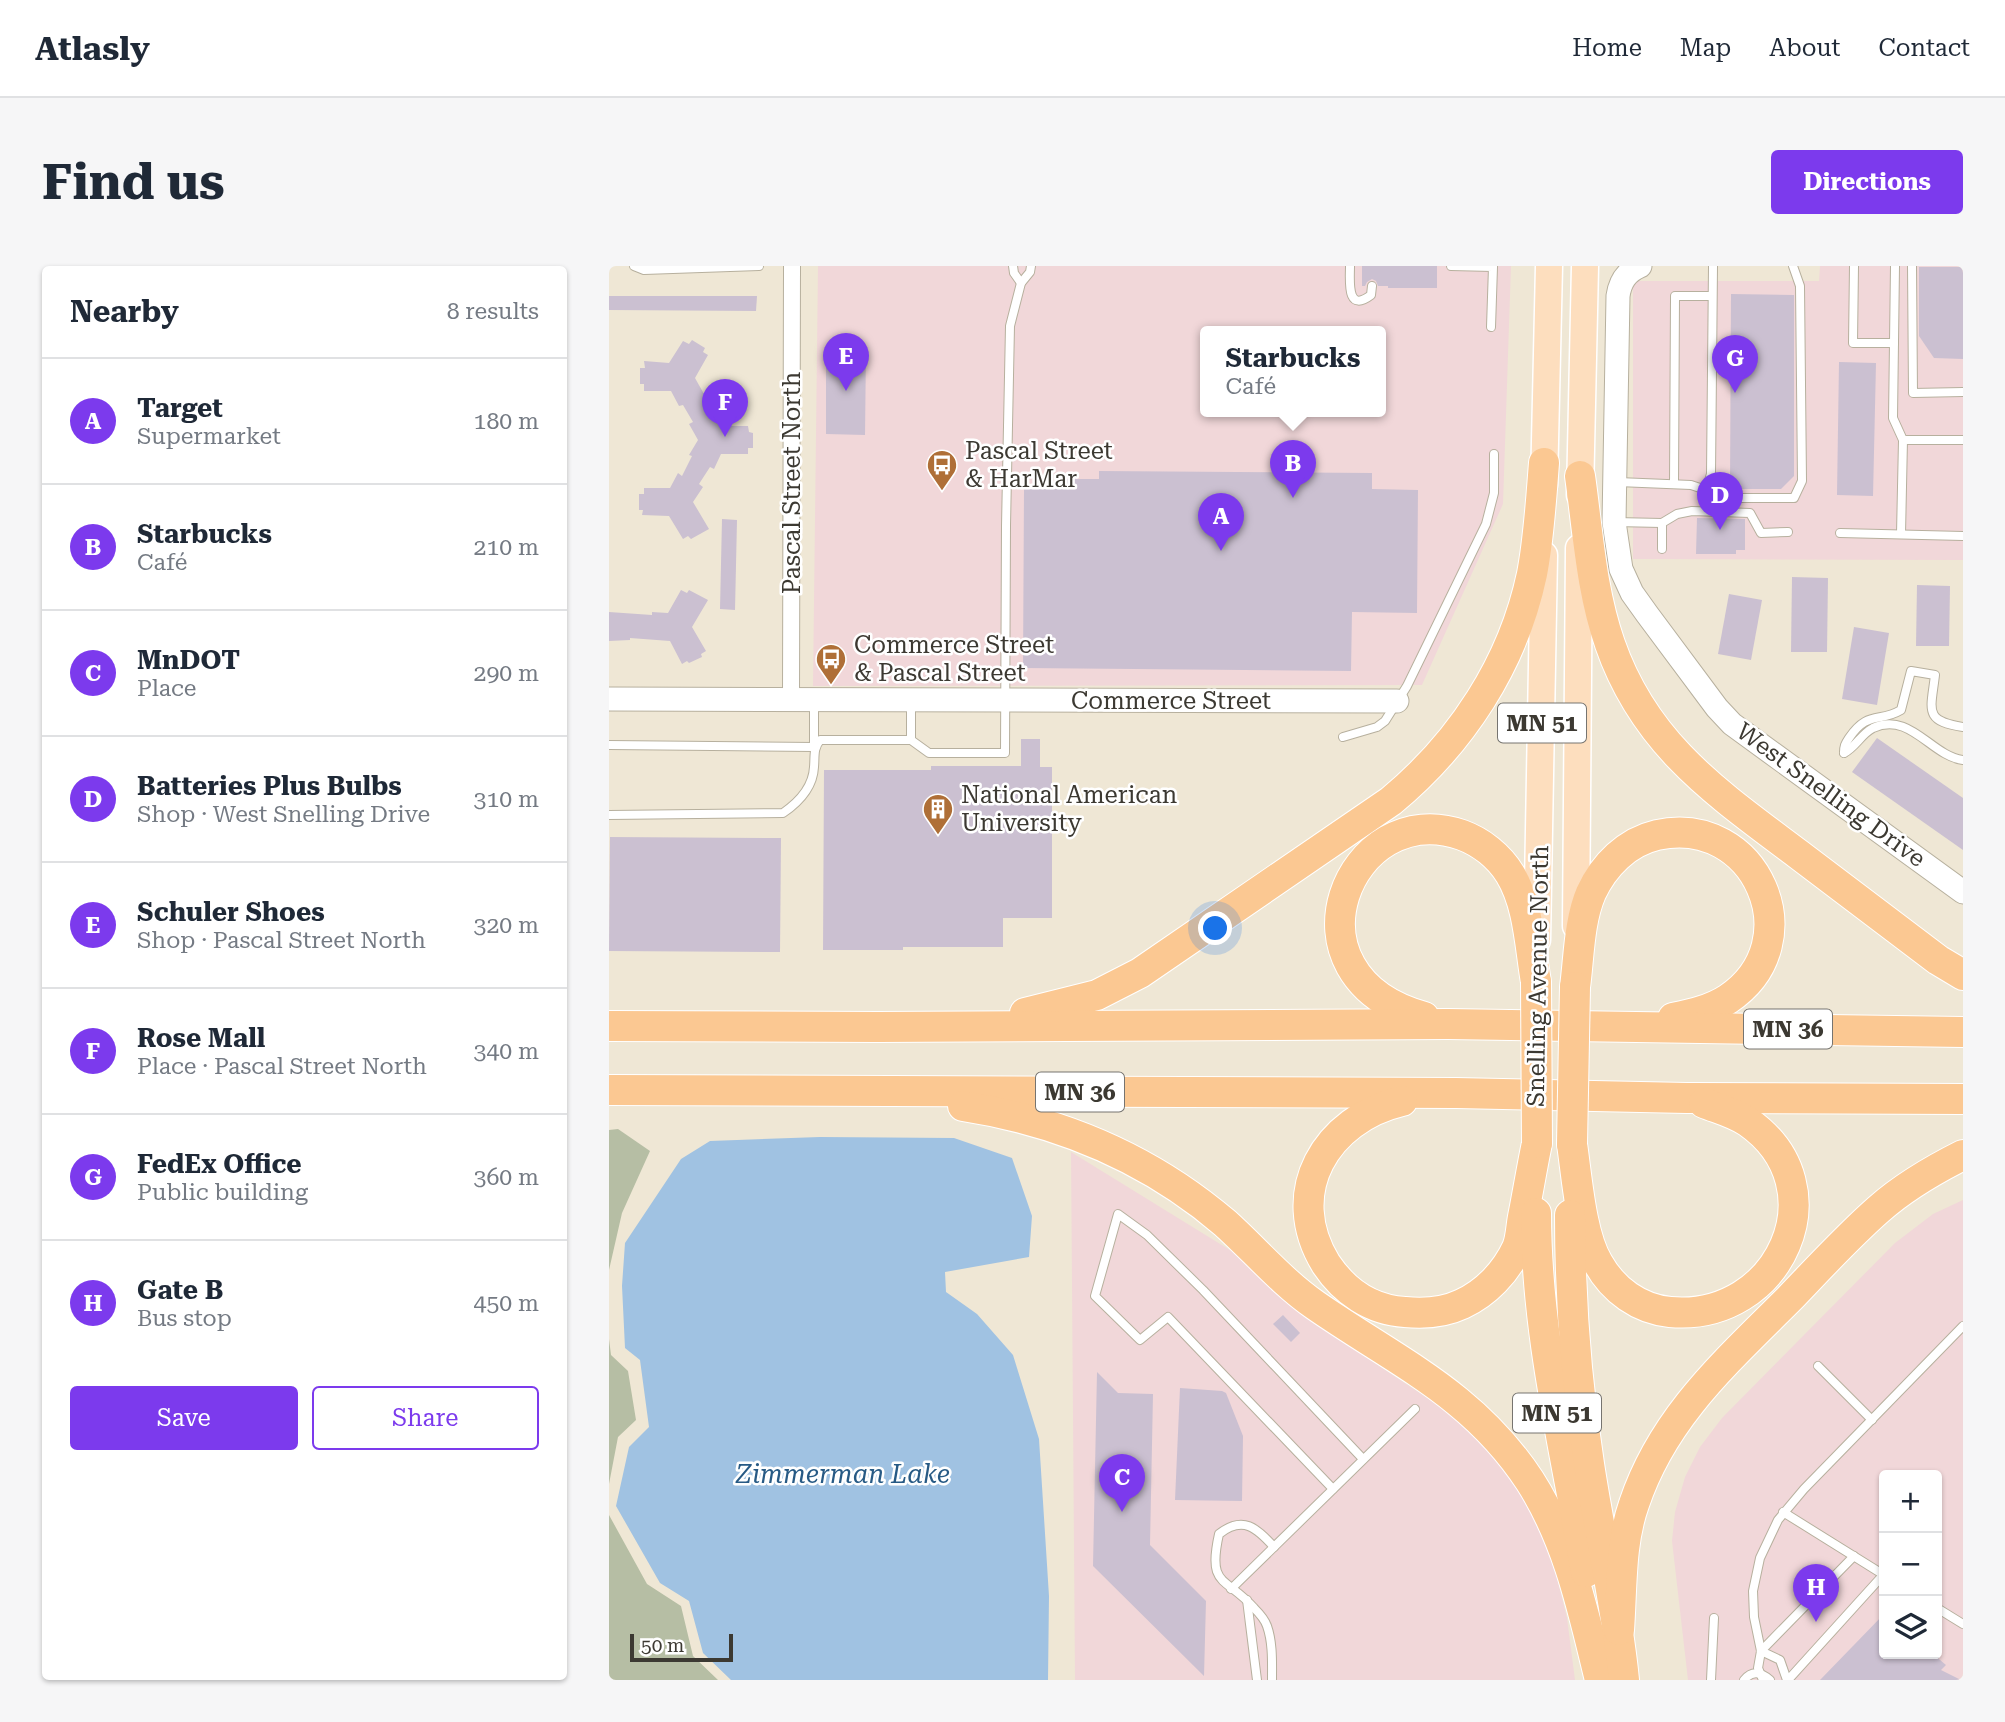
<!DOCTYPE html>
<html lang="en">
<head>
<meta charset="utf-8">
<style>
	body { margin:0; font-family:"Roboto Serif",serif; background:#f6f6f7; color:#1f2937 }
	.controls { position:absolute; right:21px; bottom:21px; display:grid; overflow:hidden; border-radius:7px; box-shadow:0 2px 5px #0004 }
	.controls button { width:63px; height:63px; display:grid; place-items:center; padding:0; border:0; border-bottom:2px solid #e0e1e3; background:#fff; color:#1f2937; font:35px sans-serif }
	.scale { position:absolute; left:21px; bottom:18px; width:103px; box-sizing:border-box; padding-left:7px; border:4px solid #3c3932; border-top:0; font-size:19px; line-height:24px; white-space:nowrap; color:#3c3932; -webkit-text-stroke:5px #fff; paint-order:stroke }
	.you { position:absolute; left:607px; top:663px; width:24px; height:24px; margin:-18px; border:5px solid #fff; border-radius:50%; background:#1a73e8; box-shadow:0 0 0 10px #1a73e833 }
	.badge { display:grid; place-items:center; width:46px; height:46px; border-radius:50%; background:#7c3aed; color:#fff; font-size:23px; font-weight:700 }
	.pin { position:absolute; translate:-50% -58px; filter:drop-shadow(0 2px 4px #0008) }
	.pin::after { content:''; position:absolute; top:37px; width:24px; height:21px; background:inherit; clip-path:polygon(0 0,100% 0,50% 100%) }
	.popup { position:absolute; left:591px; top:60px; width:186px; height:91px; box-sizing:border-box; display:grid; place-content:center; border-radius:7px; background:#fff; filter:drop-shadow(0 2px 5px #0005); font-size:23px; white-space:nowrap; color:#747a83 }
	.popup b { font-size:26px; color:#1f2937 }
	.popup::after { content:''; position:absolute; left:50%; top:100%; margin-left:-14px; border:14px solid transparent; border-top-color:#fff }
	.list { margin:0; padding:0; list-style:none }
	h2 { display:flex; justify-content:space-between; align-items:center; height:91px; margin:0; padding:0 28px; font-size:30px }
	h2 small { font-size:23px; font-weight:400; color:#747a83 }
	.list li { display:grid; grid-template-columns:46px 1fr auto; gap:21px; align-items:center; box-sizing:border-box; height:126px; padding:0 28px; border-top:2px solid #e0e1e3 }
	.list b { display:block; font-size:26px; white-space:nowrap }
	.list p { margin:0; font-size:23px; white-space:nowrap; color:#747a83 }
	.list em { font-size:23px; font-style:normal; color:#747a83 }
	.actions { display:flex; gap:14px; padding:21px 28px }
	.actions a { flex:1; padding:16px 0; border:2px solid #7c3aed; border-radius:7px; text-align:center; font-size:24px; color:#7c3aed }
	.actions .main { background:#7c3aed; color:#fff }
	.icon { flex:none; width:38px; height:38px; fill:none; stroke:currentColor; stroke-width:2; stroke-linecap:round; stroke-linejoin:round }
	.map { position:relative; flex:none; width:1354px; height:1414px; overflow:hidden; border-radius:7px }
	header { display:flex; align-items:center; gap:42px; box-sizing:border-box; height:98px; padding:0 35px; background:#fff; border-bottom:2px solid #e0e1e3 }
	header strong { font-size:33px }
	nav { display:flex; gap:38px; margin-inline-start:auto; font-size:24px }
	.intro { display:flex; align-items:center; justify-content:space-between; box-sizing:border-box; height:168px; padding:0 42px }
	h1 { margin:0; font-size:49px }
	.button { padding:18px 32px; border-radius:7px; background:#7c3aed; color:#fff; font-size:24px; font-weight:700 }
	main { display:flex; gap:42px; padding:0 42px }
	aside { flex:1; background:#fff; border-radius:7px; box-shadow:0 2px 5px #0004 }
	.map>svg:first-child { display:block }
	.commercial { fill:#f1d7d9; fill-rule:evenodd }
	.green { fill:#b6bea4 }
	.water { fill:#a0c2e2 }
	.building { fill:#cbc0d1 }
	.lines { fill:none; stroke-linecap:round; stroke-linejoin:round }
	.lane-casing { stroke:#b7b09e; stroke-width:10 }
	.street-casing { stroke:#b7b09e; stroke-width:18 }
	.secondary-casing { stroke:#b7b09e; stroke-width:25 }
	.primary-casing { stroke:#fff; stroke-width:29 }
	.highway-casing { stroke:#fff; stroke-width:32 }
	.lane { stroke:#fff; stroke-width:8 }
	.street { stroke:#fff; stroke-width:16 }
	.secondary { stroke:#fff; stroke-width:23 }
	.primary { stroke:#fddebe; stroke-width:26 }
	.highway { stroke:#fbc892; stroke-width:30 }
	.highway-bridge-casing { stroke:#fff; stroke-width:32; stroke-linecap:butt }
	.highway-bridge { stroke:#fbc892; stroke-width:30 }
	.labels { text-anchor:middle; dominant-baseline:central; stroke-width:5; stroke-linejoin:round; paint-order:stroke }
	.shield { fill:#fff; stroke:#767470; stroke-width:2 }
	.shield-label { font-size:23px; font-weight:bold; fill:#3c3932 }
	.poi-label { font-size:24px; fill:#3c3932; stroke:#fff; text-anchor:start }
	.street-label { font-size:24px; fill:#3c3932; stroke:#fff }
	.water-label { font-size:26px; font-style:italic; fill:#275a85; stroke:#fff }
</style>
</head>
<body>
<header>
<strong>Atlasly</strong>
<nav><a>Home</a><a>Map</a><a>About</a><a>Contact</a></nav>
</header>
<div class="intro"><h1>Find us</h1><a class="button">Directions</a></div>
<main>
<aside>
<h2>Nearby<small>8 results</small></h2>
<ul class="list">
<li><span class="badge">A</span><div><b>Target</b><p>Supermarket</p></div><em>180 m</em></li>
<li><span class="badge">B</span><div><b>Starbucks</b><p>Café</p></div><em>210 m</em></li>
<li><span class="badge">C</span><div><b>MnDOT</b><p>Place</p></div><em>290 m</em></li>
<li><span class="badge">D</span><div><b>Batteries Plus Bulbs</b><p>Shop · West Snelling Drive</p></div><em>310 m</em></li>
<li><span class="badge">E</span><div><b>Schuler Shoes</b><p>Shop · Pascal Street North</p></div><em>320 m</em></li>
<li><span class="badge">F</span><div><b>Rose Mall</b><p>Place · Pascal Street North</p></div><em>340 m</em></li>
<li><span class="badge">G</span><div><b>FedEx Office</b><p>Public building</p></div><em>360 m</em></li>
<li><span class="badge">H</span><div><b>Gate B</b><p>Bus stop</p></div><em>450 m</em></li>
</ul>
<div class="actions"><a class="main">Save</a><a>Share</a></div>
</aside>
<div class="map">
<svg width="1354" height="1414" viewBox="0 0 1354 1414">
	<rect width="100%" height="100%" fill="#efe7d5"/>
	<g class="commercial">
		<path d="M 209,0 L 902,0 L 894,238 L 813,419 L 204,420 ZM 596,66 L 772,66 L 772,146 L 596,146 Z"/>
		<polygon points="1211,0 1354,0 1354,294 1024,293 1024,15 1210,15"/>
		<polygon points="462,886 629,989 695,1050 865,1163 912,1226 941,1284 958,1352 966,1414 466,1414"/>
		<path d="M 1354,934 L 1354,1414 L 1079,1414 L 1063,1275 L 1066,1246 L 1076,1211 L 1091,1181 L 1113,1152 L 1286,977 L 1324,948 ZM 1275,1209 L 1328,1209 L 1328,1388 L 1275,1388 Z"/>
	</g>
	<g class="green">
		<polygon points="9,863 41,885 13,947 0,1004 0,864"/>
		<polygon points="0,1073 2,1089 19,1105 27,1154 9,1171 0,1218"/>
		<polygon points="0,1249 38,1318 72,1340 84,1390 109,1414 0,1414"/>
	</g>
	<polygon class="water" points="211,871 345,872 403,892 423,950 420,991 336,1006 337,1026 368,1048 404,1089 430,1173 440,1330 439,1414 122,1414 94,1387 80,1335 51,1317 7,1240 20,1181 40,1161 31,1094 16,1082 13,1020 16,977 72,893 101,875"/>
	<g class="building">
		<polygon points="753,0 828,0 828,22 779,22 779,20 769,20 767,15 763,13 758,16 756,20 753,20"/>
		<polygon points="1310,1 1354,1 1354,93 1325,92 1310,70"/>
		<polygon points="1122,28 1185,29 1185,210 1172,223 1121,223"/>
		<polygon points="0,30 148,30 147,45 0,44"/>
		<polygon points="83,74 96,82 94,86 99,89 86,112 113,160 139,160 140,166 144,167 144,182 139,182 139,188 112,188 105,203 101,201 90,218 94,221 84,236 100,263 82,273 79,270 74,273 60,250 33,249 34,244 30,244 30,228 35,228 35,222 61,222 69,207 73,210 83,190 80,189 89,174 80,158 84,156 74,139 70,140 62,125 35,125 35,118 31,118 31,102 36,102 35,95 60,97 74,75 80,78"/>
		<polygon points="217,81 257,82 256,169 217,168"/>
		<polygon points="1230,96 1267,97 1264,230 1228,229"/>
		<polygon points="490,205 763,207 763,223 809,224 808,347 743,346 742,405 414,402 415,222 456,223 456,213 490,213"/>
		<polygon points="1088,252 1136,253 1136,284 1127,284 1127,288 1087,288"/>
		<polygon points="113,253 128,254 126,344 111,343"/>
		<polygon points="1183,311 1219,312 1218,386 1182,386"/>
		<polygon points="1308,319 1341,320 1340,380 1307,380"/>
		<polygon points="72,324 78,327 80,324 99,334 83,361 97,385 92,388 93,391 80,397 78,395 73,398 61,375 21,372 21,374 0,375 0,346 43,349 43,346 59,347"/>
		<polygon points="1120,328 1153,334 1142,394 1109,388"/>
		<polygon points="1245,361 1280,367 1268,439 1233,433"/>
		<polygon points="1268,472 1354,532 1354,584 1243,506"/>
		<polygon points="412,473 431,473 431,501 443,501 443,652 394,652 394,681 294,681 294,684 214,684 215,504 322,504 322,500 412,500"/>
		<polygon points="1,571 172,572 171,686 0,685"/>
		<polygon points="674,1049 691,1067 682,1076 664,1058"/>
		<polygon points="488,1106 509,1127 544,1128 541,1279 597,1335 595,1410 484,1300"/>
		<polygon points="571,1122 613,1125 617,1127 634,1170 633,1235 566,1234"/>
		<polygon points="1275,1348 1275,1388 1324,1388 1337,1399 1332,1404 1352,1414 1211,1414"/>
	</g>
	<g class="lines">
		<g class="lane-casing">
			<g id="lane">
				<polyline points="25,0 35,4 150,0"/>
				<polyline points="404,0 405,7 412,17"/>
				<path d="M 741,0 C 741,14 737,48 762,29 L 763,20"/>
				<polyline points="842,0 884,1 882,61"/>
				<polyline points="1245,0 1244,77 1285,77"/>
				<polyline points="1286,0 1284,152 1294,174 1292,268"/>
				<polyline points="1303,0 1304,127 1354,126"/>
				<polyline points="1294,174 1354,174"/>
				<polyline points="1009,216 1082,219 1097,224 1102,208 1104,0"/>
				<polyline points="1065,218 1066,30 1102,30"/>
				<polyline points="1097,224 1112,232 1185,232 1193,215 1191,20 1184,0"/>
				<polyline points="1006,256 1053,257 1068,248 1083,245 1141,247 1152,267 1179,266"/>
				<polyline points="1053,257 1053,283"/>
				<polyline points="1231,267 1354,270"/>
				<polyline points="302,434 302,474"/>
				<polyline points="734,471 768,461 776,455 798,420 877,258 885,227 885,188"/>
				<polyline points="0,479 205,481 205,437"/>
				<path d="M 1235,487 C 1235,480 1236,478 1240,472 C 1259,444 1270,457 1292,444 L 1302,405 L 1326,409 C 1322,444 1314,455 1354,461"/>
				<path d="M 1235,487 C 1247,481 1252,468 1264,462 C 1301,445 1322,490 1354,494"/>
				<path d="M 0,549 L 174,547 C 190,536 204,522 205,501 C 206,490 204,483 211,474 L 302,474 L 320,487 L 396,487 L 397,260 L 401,60 L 412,17 L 421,6 L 422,0"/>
				<polyline points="1209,1100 1263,1154"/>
				<polyline points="724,1223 559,1051 531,1074 486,1030 509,948 538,969 594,1024 754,1193"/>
				<polyline points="1174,1246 1275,1309"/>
				<polyline points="622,1323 806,1143"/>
				<polyline points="638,1334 648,1414"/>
				<polyline points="1328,1342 1354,1358"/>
				<polyline points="1152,1385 1245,1290"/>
				<polyline points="1152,1385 1171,1394 1178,1414"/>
				<path d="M 663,1414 C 663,1397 664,1377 658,1360 C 656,1354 650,1347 645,1342 C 617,1310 598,1322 610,1268 C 634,1249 648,1262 665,1281"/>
				<polyline points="1102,1414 1105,1352"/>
				<path d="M 1135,1414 C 1143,1404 1152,1406 1161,1414"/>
				<polyline points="1154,1414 1149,1402 1152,1385 1145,1351 1144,1325 1151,1292 1169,1254 1195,1223 1354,1060"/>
				<polyline points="1179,1414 1275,1308"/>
			</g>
		</g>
		<g class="street-casing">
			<polyline id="street" points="182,434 183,0"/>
		</g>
		<g class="secondary-casing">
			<g id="secondary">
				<path d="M 1031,0 C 1017,6 1011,16 1009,30 L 1005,256 L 1012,303 L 1023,327 L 1038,348 L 1108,442 L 1123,458 L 1354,626"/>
				<polyline points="0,433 788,435"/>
			</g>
		</g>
		<g class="primary-casing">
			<g id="primary">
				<polyline points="935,219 940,0"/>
				<polyline points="971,229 976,0"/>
				<polyline points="967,660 970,282"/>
				<polyline points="928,674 935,289"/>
			</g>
		</g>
		<g class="highway-casing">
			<g id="highway">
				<path d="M 971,210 C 979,266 982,324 1001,378 C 1036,479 1108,527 1189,588 C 1236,624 1283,659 1329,694 L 1354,709"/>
				<path d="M 966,721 C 970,691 970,655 982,627 C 995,599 1018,576 1048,569 C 1147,547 1204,676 1119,733 C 1102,744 1083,748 1064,752"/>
				<path d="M 416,747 L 488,729 L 531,707 L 782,535 C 852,477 904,398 923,308 C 930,272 932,234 935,197"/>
				<path d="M 815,751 C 665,710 740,529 853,569 C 872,576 890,590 901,608 C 920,639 921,682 927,716"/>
				<polyline points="0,760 269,761 839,758 1354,766"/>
				<polyline points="0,824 847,827 1078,832 1354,833"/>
				<path d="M 793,835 C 717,853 673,926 717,998 C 735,1025 762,1044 796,1046 C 816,1048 834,1047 853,1038 C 877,1027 897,1006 908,982 C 912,973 912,961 914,951 C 919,926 923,901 928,877"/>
				<path d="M 354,840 C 451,855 541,893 616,957 C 646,984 673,1016 706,1039 C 788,1096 864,1128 921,1215 C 960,1276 974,1345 991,1414"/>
				<path d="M 963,878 C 968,912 972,969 989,997 C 1004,1024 1030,1043 1061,1046 C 1171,1056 1232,921 1139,856 C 1126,847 1110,843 1095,837"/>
				<path d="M 927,947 C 927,1070 957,1186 977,1306"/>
				<path d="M 961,949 C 961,1032 967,1115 980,1198 C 991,1271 1008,1341 1015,1414"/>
				<path d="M 1010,1364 C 1013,1323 1011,1277 1025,1238 C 1054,1151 1117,1096 1180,1033 C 1209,1003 1238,971 1270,943 C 1295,921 1324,904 1354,889"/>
			</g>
		</g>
		<use href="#lane" class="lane"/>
		<use href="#street" class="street"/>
		<use href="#secondary" class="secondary"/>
		<use href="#primary" class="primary"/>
		<use href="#highway" class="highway"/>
		<g class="highway-bridge-casing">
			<g id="highway-bridge">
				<polyline points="927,716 928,877"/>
				<polyline points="963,878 966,721"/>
			</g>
		</g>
		<use href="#highway-bridge" class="highway-bridge"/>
	</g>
	<defs>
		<g id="bus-pin" transform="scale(1.575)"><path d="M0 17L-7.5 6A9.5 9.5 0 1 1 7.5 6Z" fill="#af6f37" stroke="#fff"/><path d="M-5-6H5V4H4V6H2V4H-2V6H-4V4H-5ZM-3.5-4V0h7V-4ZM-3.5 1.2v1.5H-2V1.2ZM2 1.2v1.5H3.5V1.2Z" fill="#fff"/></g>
		<g id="building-pin" transform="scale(1.575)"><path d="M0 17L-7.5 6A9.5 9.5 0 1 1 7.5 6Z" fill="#af6f37" stroke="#fff"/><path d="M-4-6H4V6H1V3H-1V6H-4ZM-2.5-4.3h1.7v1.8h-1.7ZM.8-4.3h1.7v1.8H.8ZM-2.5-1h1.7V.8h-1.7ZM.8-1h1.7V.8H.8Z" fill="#fff"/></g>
	</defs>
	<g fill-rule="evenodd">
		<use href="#bus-pin" x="333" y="199"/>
		<use href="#bus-pin" x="222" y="393"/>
		<use href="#building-pin" x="329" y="543"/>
	</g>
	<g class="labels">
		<g class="shield">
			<rect x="889" y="437.5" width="88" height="39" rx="5"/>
			<rect x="1135" y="743.5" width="88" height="39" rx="5"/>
			<rect x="427" y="806.5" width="88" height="39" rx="5"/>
			<rect x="904" y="1127.5" width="88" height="39" rx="5"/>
		</g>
		<g class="shield-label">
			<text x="933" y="457">MN 51</text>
			<text x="1179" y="763">MN 36</text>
			<text x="471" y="826">MN 36</text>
			<text x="948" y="1147">MN 51</text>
		</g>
		<g class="poi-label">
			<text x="356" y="185">Pascal Street<tspan x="356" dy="28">&amp; HarMar</tspan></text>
			<text x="245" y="379">Commerce Street<tspan x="245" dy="28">&amp; Pascal Street</tspan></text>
			<text x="352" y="529">National American<tspan x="352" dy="28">University</tspan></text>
		</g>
		<g class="street-label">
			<text transform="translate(183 217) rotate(-90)">Pascal Street North</text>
			<text x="562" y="435">Commerce Street</text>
			<text transform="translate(1222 529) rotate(36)">West Snelling Drive</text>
			<text transform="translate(929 710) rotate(-89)">Snelling Avenue North</text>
		</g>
		<g class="water-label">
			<text x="234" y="1208">Zimmerman Lake</text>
		</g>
	</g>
</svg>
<div class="controls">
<button>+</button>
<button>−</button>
<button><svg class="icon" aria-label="layers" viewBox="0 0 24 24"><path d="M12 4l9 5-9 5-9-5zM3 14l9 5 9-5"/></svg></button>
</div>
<div class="scale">50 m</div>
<div class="you"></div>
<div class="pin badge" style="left:612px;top:285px">A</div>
<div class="pin badge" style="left:684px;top:232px">B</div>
<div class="popup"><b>Starbucks</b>Café</div>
<div class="pin badge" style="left:513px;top:1246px">C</div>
<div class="pin badge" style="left:1111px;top:264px">D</div>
<div class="pin badge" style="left:237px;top:125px">E</div>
<div class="pin badge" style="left:116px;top:171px">F</div>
<div class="pin badge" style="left:1126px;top:127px">G</div>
<div class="pin badge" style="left:1207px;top:1356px">H</div>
</div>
</main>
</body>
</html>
